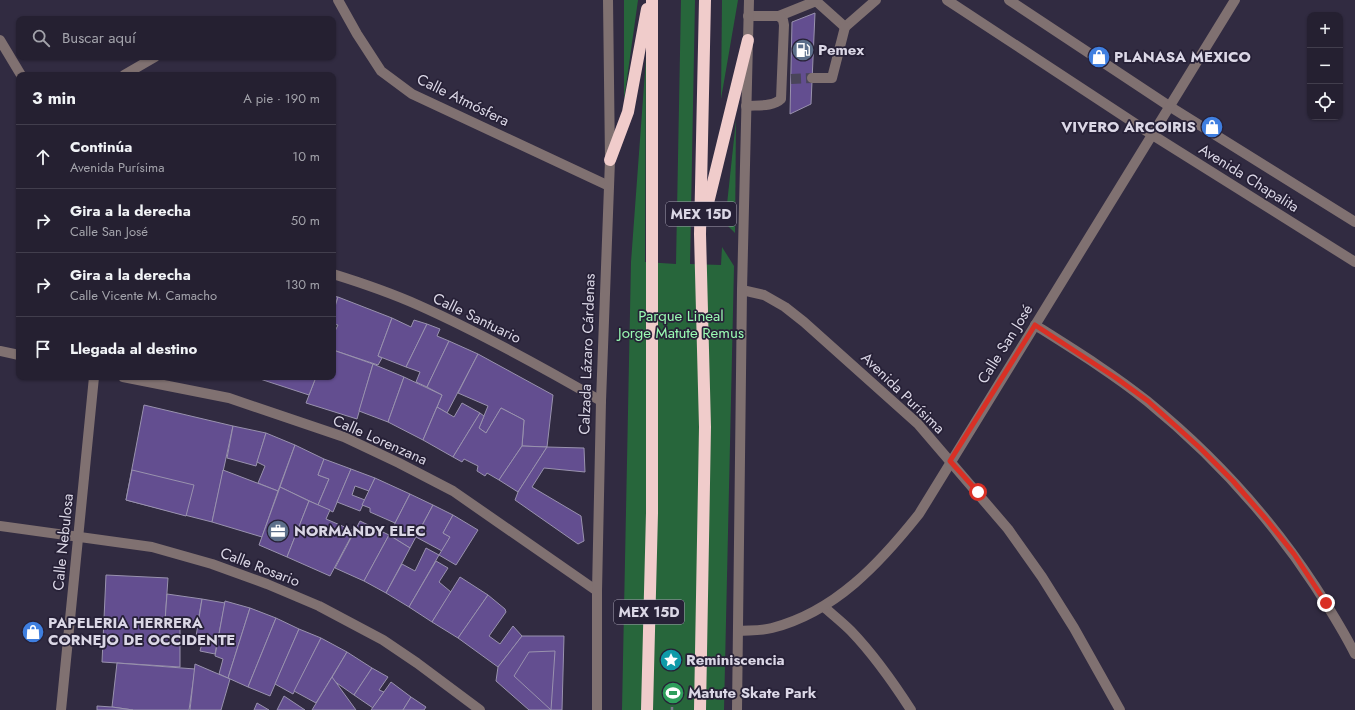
<!DOCTYPE html>
<html lang="es">
<head>
<meta charset="utf-8">
<style>
	body { margin:0; font-family:Jost,sans-serif; background:#312d3d; color:#f1f3f6 }
	.controls { position:absolute; right:12px; top:12px; display:grid; overflow:hidden; border-radius:8px; box-shadow:0 1px 3px #0004 }
	.controls button { width:36px; height:36px; display:grid; place-items:center; padding:0; border:0; border-bottom:1px solid #423e4d; background:#252031; color:#f1f3f6; font:20px sans-serif }
	.stop { position:absolute; width:12px; height:12px; margin:-9px; border:3px solid #d93025; border-radius:50%; background:#fff }
	.stop.end { background:#d93025; border-color:#fff; box-shadow:0 1px 4px #0008 }
	.list { margin:0; padding:0; list-style:none }
	h2 { display:flex; justify-content:space-between; align-items:center; height:52px; margin:0; padding:0 16px; font-size:17px }
	h2 small { font-size:13px; font-weight:400; color:#a3a3ab }
	.list li { display:grid; grid-template-columns:26px 1fr auto; gap:12px; align-items:center; box-sizing:border-box; height:64px; padding:0 16px; border-top:1px solid #423e4d }
	.list b { display:block; font-size:15px; white-space:nowrap }
	.list p { margin:0; font-size:13px; white-space:nowrap; color:#a3a3ab }
	.list em { font-size:13px; font-style:normal; color:#a3a3ab }
	.icon { flex:none; width:22px; height:22px; fill:none; stroke:currentColor; stroke-width:2; stroke-linecap:round; stroke-linejoin:round }
	.map { position:relative; flex:none; width:1355px; height:710px; overflow:hidden }
	.search { position:absolute; background:#252031; box-shadow:0 1px 3px #0004; left:16px; top:16px; width:320px; height:44px; display:flex; align-items:center; gap:10px; box-sizing:border-box; padding:0 14px; border-radius:8px; color:#a3a3ab; font-size:15px }
	.panel { position:absolute; background:#252031; box-shadow:0 1px 3px #0004; left:16px; top:72px; width:320px; height:308px; border-radius:8px }
	.map>svg:first-child { display:block }
	.green { fill:#27663b }
	.building { fill:#634e90; stroke:#9992ae }
	.lines { fill:none; stroke-linecap:round; stroke-linejoin:round }
	.minor-tunnel { stroke:#4a455a; stroke-width:10; stroke-dasharray:10 5; stroke-linecap:butt }
	.path { stroke:#7d788b; stroke-width:2.5; stroke-dasharray:3 3; stroke-linecap:butt }
	.minor { stroke:#807171; stroke-width:10 }
	.highway { stroke:#f0cccb; stroke-width:12 }
	.route { stroke:#d93025; stroke-width:5 }
	.labels { text-anchor:middle; dominant-baseline:central; stroke-width:3.5; stroke-linejoin:round; paint-order:stroke }
	.shield { fill:#272137; stroke:#a5a0b2; stroke-width:1 }
	.shield-label { font-size:14px; font-weight:bold; fill:#dbd7e6 }
	.poi-label { font-size:15px; font-weight:bold; fill:#dbd7e6; stroke:#272137; text-anchor:start }
	.street-label { font-size:15px; fill:#dbd7e6; stroke:#272137 }
	.park-label { font-size:15px; fill:#99fab2; stroke:#272137 }
</style>
</head>
<body>
<div class="map">
<svg width="1355" height="710" viewBox="0 0 1355 710">
	<rect width="100%" height="100%" fill="#312b41"/>
	<g class="green">
		<polygon points="624,0 638,0 624,100"/>
		<polygon points="681,0 695,0 690,264 721,265 722,247 734,266 724,710 622,710 631,262 646,58 645,262 676,264"/>
		<polygon points="722,0 738,0 721,99"/>
		<polygon points="736,120 735,233 725,223"/>
	</g>
	<g class="building">
		<polygon points="815,13 811,104 790,114 792,22"/>
		<polygon points="333,296 338,297 333,312"/>
		<polygon points="338,297 392,318 378,356 382,358 378,365 333,350 333,335 338,325 333,324 333,313"/>
		<polygon points="392,318 411,327 414,320 427,324 406,367 378,356"/>
		<polygon points="427,324 440,329 437,336 449,341 427,387 416,382 420,372 406,367"/>
		<polygon points="449,341 478,354 447,413 437,407 442,395 427,387"/>
		<polygon points="333,350 373,364 357,419 306,403 316,377 333,377"/>
		<polygon points="478,354 553,395 547,447 522,446 524,420 501,408 486,433 479,428 488,406 458,393"/>
		<polygon points="373,364 404,377 388,422 359,411"/>
		<polygon points="254,377 316,377 309,395"/>
		<polygon points="404,377 442,395 423,440 388,422"/>
		<polygon points="462,403 480,413 453,457 423,440 437,407 454,417"/>
		<polygon points="144,405 233,426 212,522 126,500"/>
		<polygon points="501,408 524,420 522,446 499,480 487,473 485,476 477,471 478,466 464,459 462,462 453,457 480,413 484,416 479,428 486,433"/>
		<polygon points="233,426 266,433 256,466 227,458"/>
		<polygon points="266,433 295,445 278,491 258,483 265,466 257,462"/>
		<polygon points="295,445 324,459 318,475 329,479 318,505 280,487"/>
		<polygon points="522,446 547,447 518,492 499,480"/>
		<polygon points="547,447 584,448 585,472 544,468 532,487 581,516 584,541 578,544 515,500 518,492"/>
		<polygon points="324,459 351,469 333,512 318,505 329,479 318,475"/>
		<polygon points="351,469 375,478 369,491 355,486 352,495 365,500 360,511 337,502"/>
		<polygon points="132,470 194,485 186,516 126,500"/>
		<polygon points="223,470 278,491 262,537 212,522"/>
		<polygon points="375,478 410,494 395,523 370,512 370,508 362,505"/>
		<polygon points="280,487 309,501 287,557 259,545"/>
		<polygon points="410,494 433,505 410,548 389,535"/>
		<polygon points="309,501 330,510 326,519 354,531 330,576 287,557"/>
		<polygon points="433,505 453,515 443,533 450,537 442,551 416,537"/>
		<polygon points="453,515 478,530 456,565 439,555 450,537 443,533"/>
		<polygon points="360,521 389,535 364,581 335,568"/>
		<polygon points="389,535 410,548 386,593 364,581"/>
		<polygon points="426,548 439,555 409,607 386,593 402,564 415,571"/>
		<polygon points="436,561 448,568 439,582 451,592 432,622 409,607"/>
		<polygon points="106,575 168,578 165,621 180,624 180,667 102,662"/>
		<polygon points="460,577 488,595 458,638 432,622"/>
		<polygon points="167,594 202,599 197,627 165,621"/>
		<polygon points="488,595 505,609 506,612 489,636 500,644 513,626 522,636 498,667 458,638"/>
		<polygon points="202,599 225,603 215,654 200,651 202,643 195,643"/>
		<polygon points="225,601 250,608 228,678 219,674 223,659 215,656"/>
		<polygon points="250,608 276,618 248,687 228,678"/>
		<polygon points="276,618 299,629 270,696 248,687"/>
		<polygon points="299,629 321,638 293,694 275,684"/>
		<polygon points="522,636 564,636 562,710 529,710 496,681 498,667"/>
		<polygon points="321,638 347,652 316,703 294,691"/>
		<polygon points="555,651 551,710 514,676 529,652"/>
		<polygon points="347,652 372,668 354,695 331,679"/>
		<polygon points="117,663 195,669 189,710 133,710 112,707"/>
		<polygon points="195,664 230,679 221,710 190,710"/>
		<polygon points="372,668 388,677 379,690 384,692 373,708 354,695"/>
		<polygon points="332,677 356,710 312,710"/>
		<polygon points="391,682 411,697 403,710 371,710"/>
		<polygon points="284,696 305,710 277,710"/>
		<polygon points="411,697 426,707 424,710 403,710"/>
		<polygon points="257,703 269,710 254,710"/>
		<polygon points="97,706 112,707 133,710 97,710"/>
	</g>
	<g class="lines">
		<polyline class="minor-tunnel" points="791,79 812,78"/>
		<polyline class="path" points="672,710 672,684"/>
		<g class="minor">
			<polyline points="338,0 357,34 381,71 412,94 609,186"/>
			<polyline points="947,0 1151,134 1355,262"/>
			<polyline points="1009,0 1169,106 1355,222"/>
			<polyline points="779,16 816,1 845,27 876,0"/>
			<polyline points="0,40 21,75"/>
			<polyline points="124,75 155,57"/>
			<polyline points="812,78 832,78 845,27"/>
			<path d="M 746,106 C 757,105 773,107 781,99 L 784,25 L 783,20 L 779,16 L 748,16"/>
			<path d="M 333,274 C 362,283 391,293 418,305 C 481,333 542,367 601,401"/>
			<polyline points="742,290 764,295 785,307 804,322 918,424 1008,529 1042,577 1074,628 1120,710"/>
			<path d="M 1035,325 C 1073,349 1112,373 1147,401 C 1212,454 1269,516 1315,586 C 1329,608 1343,630 1355,654"/>
			<polyline points="0,351 19,355"/>
			<polyline points="123,377 229,398 344,437 399,463 453,491 597,591"/>
			<polyline points="0,526 152,547 212,564 267,584 319,606 383,640 417,663 480,710"/>
			<path d="M 824,607 C 833,615 843,623 851,631 C 874,655 893,682 911,710"/>
			<path d="M 738,631 C 749,630 761,631 772,628 C 835,612 880,563 919,514 L 1235,0"/>
			<polyline points="61,710 94,377"/>
			<polyline points="597,710 597,591 601,401 610,160 608,0"/>
			<polyline points="737,710 742,290 749,0"/>
		</g>
		<g class="highway">
			<polyline points="610,160 628,112 647,9"/>
			<polyline points="706,211 748,40"/>
			<polyline points="647,710 652,513 652,0"/>
			<polyline points="700,710 705,427 700,234 705,0"/>
		</g>
	</g>
	<g class="lines">
		<polyline class="route" points="978,492 950,461 1035,325 1116,378 1148,401 1200,448 1233,481 1266,519 1294,554 1326,603"/>
	</g>
	<defs>
		<g id="fuel-disc" transform="scale(1.15)"><circle r="9.5" fill="#5c6f8a" stroke="#272137"/><path d="M-5.5-6h7V0h2V4h1.3V-2.5L3-4.5l.8-.8L6-3V5H2.5V1h-1V6h-7ZM-4.2-4.7v3.2H.2V-4.7Z" fill="#fff"/></g>
		<g id="shop-disc" transform="scale(1.15)"><circle r="9.5" fill="#3f7fe0" stroke="#272137"/><path d="M-5-2.5h2.3a2.7 3.5 0 0 1 5.4 0H5L5.5 6h-11ZM-1.5-2.5h3a1.5 2.3 0 0 0-3 0Z" fill="#fff"/></g>
		<g id="office-disc" transform="scale(1.15)"><circle r="9.5" fill="#5c6f8a" stroke="#272137"/><path d="M-6-3h4V-5.5h4V-3h4V5H-6ZM-1-4.5V-3h2v-1.5ZM-6 0V1H6V0Z" fill="#fff"/></g>
		<g id="sight-disc" transform="scale(1.15)"><circle r="9.5" fill="#0f9aa8" stroke="#272137"/><path d="M0-6L1.8-2.2L6-1.7L2.9 1.2L3.7 5.4L0 3.3L-3.7 5.4L-2.9 1.2L-6-1.7L-1.8-2.2Z" fill="#fff"/></g>
		<g id="stadium-disc" transform="scale(1.15)"><circle r="9.5" fill="#2e9e5b" stroke="#272137"/><path d="M0-5a6.5 5 0 1 0 0 10a6.5 5 0 1 0 0-10ZM-3.5-1.8h7v3.6h-7Z" fill="#fff"/></g>
	</defs>
	<g fill-rule="evenodd">
		<use href="#fuel-disc" x="803" y="50"/>
		<use href="#shop-disc" x="1099" y="57"/>
		<use href="#shop-disc" x="1212" y="127"/>
		<use href="#office-disc" x="278" y="531"/>
		<use href="#shop-disc" x="33" y="632"/>
		<use href="#sight-disc" x="671" y="660"/>
		<use href="#stadium-disc" x="673" y="693"/>
	</g>
	<g class="labels">
		<g class="shield">
			<rect x="666" y="202" width="70" height="24" rx="3"/>
			<rect x="614" y="600" width="70" height="24" rx="3"/>
		</g>
		<g class="shield-label">
			<text x="701" y="214">MEX 15D</text>
			<text x="649" y="612">MEX 15D</text>
		</g>
		<g class="poi-label">
			<text x="818" y="50">Pemex</text>
			<text x="1114" y="57">PLANASA MEXICO</text>
			<text x="1196" y="127" text-anchor="end">VIVERO ARCOIRIS</text>
			<text x="294" y="531">NORMANDY ELEC</text>
			<text x="48" y="623">PAPELERIA HERRERA<tspan x="48" dy="17">CORNEJO DE OCCIDENTE</tspan></text>
			<text x="686" y="660">Reminiscencia</text>
			<text x="688" y="693">Matute Skate Park</text>
		</g>
		<g class="street-label">
			<text transform="translate(463 100) rotate(26)">Calle Atmósfera</text>
			<text transform="translate(1249 178) rotate(32)">Avenida Chapalita</text>
			<text transform="translate(477 318) rotate(26)">Calle Santuario</text>
			<text transform="translate(1005 344) rotate(-58)">Calle San José</text>
			<text transform="translate(587 354) rotate(-88)">Calzada Lázaro Cárdenas</text>
			<text transform="translate(903 393) rotate(44)">Avenida Purísima</text>
			<text transform="translate(380 440) rotate(24)">Calle Lorenzana</text>
			<text transform="translate(63 542) rotate(-84)">Calle Nebulosa</text>
			<text transform="translate(260 567) rotate(21)">Calle Rosario</text>
		</g>
		<g class="park-label">
			<text x="681" y="316">Parque Lineal<tspan x="681" dy="17">Jorge Matute Remus</tspan></text>
		</g>
	</g>
</svg>
<div class="controls">
<button>+</button>
<button>−</button>
<button><svg class="icon" aria-label="locate" viewBox="0 0 24 24"><circle cx="12" cy="12" r="6"/><path d="M12 2v4M12 18v4M2 12h4M18 12h4"/></svg></button>
</div>
<div class="stop" style="left:978px;top:492px"></div>
<div class="stop end" style="left:1326px;top:603px"></div>
<div class="search"><svg class="icon" aria-label="search" viewBox="0 0 24 24"><circle cx="10" cy="10" r="6"/><path d="M15 15l6 6"/></svg>Buscar aquí</div>
<section class="panel">
<h2>3 min<small>A pie · 190 m</small></h2>
<ul class="list">
<li><svg class="icon" aria-label="ahead" viewBox="0 0 24 24"><path d="M12 20V5M6 11l6-6 6 6"/></svg><div><b>Continúa</b><p>Avenida Purísima</p></div><em>10 m</em></li>
<li><svg class="icon" aria-label="right" viewBox="0 0 24 24"><path d="M7 20v-9h11M14 6l5 5-5 5"/></svg><div><b>Gira a la derecha</b><p>Calle San José</p></div><em>50 m</em></li>
<li><svg class="icon" aria-label="right" viewBox="0 0 24 24"><path d="M7 20v-9h11M14 6l5 5-5 5"/></svg><div><b>Gira a la derecha</b><p>Calle Vicente M. Camacho</p></div><em>130 m</em></li>
<li><svg class="icon" aria-label="arrive" viewBox="0 0 24 24"><path d="M6 21V4h12l-3 4 3 4H6"/></svg><div><b>Llegada al destino</b></div></li>
</ul>
</section>
</div>
</body>
</html>
